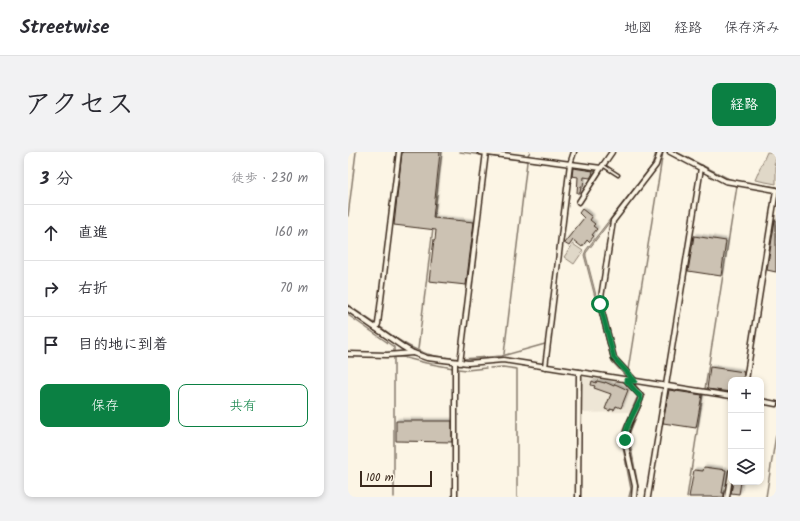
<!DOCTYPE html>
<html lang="ja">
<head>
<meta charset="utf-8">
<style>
	body { margin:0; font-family:Kalam,"Klee One",sans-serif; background:#f2f2f3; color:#2b2b33 }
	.controls { position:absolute; right:12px; bottom:12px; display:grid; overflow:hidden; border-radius:8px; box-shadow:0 2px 6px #0003 }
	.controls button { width:36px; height:36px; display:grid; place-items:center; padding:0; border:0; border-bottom:1px solid #e1e1e2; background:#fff; color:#2b2b33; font:20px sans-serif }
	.scale { position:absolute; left:12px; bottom:10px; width:72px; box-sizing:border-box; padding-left:4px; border:2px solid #3b2a1e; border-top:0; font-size:11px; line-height:14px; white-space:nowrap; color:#3b2a1e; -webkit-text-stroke:3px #fcf5e5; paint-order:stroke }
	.stop { position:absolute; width:12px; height:12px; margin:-9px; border:3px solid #0b8043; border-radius:50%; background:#fff }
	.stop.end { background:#0b8043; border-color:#fff; box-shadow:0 1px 4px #0008 }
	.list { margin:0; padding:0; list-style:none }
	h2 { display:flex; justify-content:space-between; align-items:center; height:52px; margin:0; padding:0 16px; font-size:17px }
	h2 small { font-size:13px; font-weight:400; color:#7c7c81 }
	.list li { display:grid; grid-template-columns:26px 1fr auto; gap:12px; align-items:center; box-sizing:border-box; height:56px; padding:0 16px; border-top:1px solid #e1e1e2 }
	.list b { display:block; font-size:15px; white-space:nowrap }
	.list em { font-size:13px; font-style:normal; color:#7c7c81 }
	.actions { display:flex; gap:8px; padding:12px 16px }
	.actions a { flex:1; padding:9px 0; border:1px solid #0b8043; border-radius:8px; text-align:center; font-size:14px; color:#0b8043 }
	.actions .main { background:#0b8043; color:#fff }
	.icon { flex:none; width:22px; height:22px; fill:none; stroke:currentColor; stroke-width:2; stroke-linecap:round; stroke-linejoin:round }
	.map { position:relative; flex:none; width:428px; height:345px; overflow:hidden; border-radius:8px }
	header { display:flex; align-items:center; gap:24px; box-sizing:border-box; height:56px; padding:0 20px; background:#fff; border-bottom:1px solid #e1e1e2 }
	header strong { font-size:19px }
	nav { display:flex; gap:22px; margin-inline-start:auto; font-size:14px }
	.intro { display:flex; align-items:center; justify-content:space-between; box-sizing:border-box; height:96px; padding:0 24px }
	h1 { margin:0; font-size:28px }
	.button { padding:10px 18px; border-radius:8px; background:#0b8043; color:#fff; font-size:14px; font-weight:700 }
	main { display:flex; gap:24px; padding:0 24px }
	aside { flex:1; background:#fff; border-radius:8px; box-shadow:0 2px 6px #0003 }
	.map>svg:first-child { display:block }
	.built { fill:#eee6d6 }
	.green { fill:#e0d8c8; stroke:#8e8173 }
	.water { fill:#b7ad9e; stroke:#85796b }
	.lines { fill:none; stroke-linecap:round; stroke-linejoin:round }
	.stream { stroke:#85796b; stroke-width:1.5 }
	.building { fill:#ccc2b3; stroke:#3b2a1e; filter:url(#shadow) }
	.lane-casing { stroke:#3b2a1e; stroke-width:5 }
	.street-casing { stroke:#3b2a1e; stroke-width:7 }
	.lane { stroke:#fcf5e5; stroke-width:2 }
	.street { stroke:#fcf5e5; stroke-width:4 }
	.route { stroke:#0b8043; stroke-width:5 }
</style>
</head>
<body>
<header>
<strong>Streetwise</strong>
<nav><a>地図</a><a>経路</a><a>保存済み</a></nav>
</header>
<div class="intro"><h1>アクセス</h1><a class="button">経路</a></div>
<main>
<aside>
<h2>3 分<small>徒歩 · 230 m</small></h2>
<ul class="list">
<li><svg class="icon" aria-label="ahead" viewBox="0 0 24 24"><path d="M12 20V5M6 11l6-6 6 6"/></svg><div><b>直進</b></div><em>160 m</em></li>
<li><svg class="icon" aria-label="right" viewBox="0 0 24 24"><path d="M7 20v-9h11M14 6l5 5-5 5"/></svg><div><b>右折</b></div><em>70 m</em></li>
<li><svg class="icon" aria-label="arrive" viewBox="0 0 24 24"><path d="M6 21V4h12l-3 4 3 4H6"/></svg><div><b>目的地に到着</b></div></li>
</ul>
<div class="actions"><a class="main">保存</a><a>共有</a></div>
</aside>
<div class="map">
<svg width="428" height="345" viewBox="0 0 428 345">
	<defs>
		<filter id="shadow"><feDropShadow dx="2" dy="-2" stdDeviation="1" flood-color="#0004"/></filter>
	</defs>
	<rect width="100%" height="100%" fill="#fcf5e5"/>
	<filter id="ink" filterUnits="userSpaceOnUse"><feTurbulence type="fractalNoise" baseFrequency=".025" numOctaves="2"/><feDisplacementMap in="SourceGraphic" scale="8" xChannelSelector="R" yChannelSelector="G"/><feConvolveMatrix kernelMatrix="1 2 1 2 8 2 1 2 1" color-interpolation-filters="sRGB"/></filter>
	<g filter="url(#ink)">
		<polygon class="built" points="233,225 275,231 289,245 283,260 232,261"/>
		<g class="green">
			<polygon points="419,0 428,0 428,7 426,12 428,13 428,32 407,28"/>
			<polygon points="225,92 235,99 226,112 216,105"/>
		</g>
		<polygon class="water" points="308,0 310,0 305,13 238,101 238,104 264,206 265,210 286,231 297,244 283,278 281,284 291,338 289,345 288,345 290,338 289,334 280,284 281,281 295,247 295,243 264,210 263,207 236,103 238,98 304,13"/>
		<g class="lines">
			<g class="stream">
				<polyline points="112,0 135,3"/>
				<polyline points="328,0 383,28"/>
				<polyline points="180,3 182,0"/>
				<polyline points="140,4 198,11"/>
				<polyline points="394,30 428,35"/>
				<polyline points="0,64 8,0"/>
				<polyline points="86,68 94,0"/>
				<polyline points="0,153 28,172"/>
				<polyline points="0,163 46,195 46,200"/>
				<path d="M 31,174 C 46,185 61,196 79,202 C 89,205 100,205 110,207"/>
				<polyline points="70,197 85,76"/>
				<polyline points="156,202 179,10"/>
				<polyline points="46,205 54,205 78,211 105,216"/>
				<polyline points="114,207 154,204 197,192"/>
				<polyline points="142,216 155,215 169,217 169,345"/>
				<polyline points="110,217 119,218 138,216"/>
				<polyline points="280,218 315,0"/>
				<polyline points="357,237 389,34"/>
				<polyline points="46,345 46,204"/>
				<polyline points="281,345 283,337 274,290 275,278 289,246"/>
				<polyline points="339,345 355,242"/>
				<polyline points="418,345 428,283"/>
			</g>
		</g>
		<g class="building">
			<polygon points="54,0 92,0 85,66 126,70 118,133 81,129 86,87 87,88 88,78 46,73"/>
			<polygon points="225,16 245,19 244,23 242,26 236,25 235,35 233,35 232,41 229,41 230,25 224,24"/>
			<polygon points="234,57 244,65 242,68 247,72 245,74 249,77 244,83 246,84 241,90 239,88 234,95 225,88 221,94 216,91 236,66 231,61"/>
			<polygon points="427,68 428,68 428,120 419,118"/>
			<polygon points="346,84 378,89 373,124 340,119"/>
			<polygon points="362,215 396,220 395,228 383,228 383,240 359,237"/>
			<polygon points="244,229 248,231 249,229 257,231 257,230 266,234 267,232 280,238 273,256 268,254 266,258 262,257 262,259 257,257 263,242 246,236 247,234 243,233"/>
			<polygon points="321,238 354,243 348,276 315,271"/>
			<polygon points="48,269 104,269 104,290 48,289"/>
			<polygon points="356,315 378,318 374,341 376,341 376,345 341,345 346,318 355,319"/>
			<polygon points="385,330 393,330 391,342 383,341"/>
		</g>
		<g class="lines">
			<g class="lane-casing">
				<polyline id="lane" points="256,14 270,23"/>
			</g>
			<g class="street-casing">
				<g id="street">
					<polyline points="132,0 253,16 264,0"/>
					<polyline points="322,0 377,29 428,38"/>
					<polyline points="231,50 253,16"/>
					<polyline points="0,157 55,195 65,201 79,206 120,211 155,208 383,244"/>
					<polyline points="28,176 30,172 51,0"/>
					<polyline points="0,202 39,203 65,201"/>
					<polyline points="107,210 107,345"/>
					<polyline points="112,211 138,0"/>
					<polyline points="197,215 222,12 226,0"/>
					<path d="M 278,228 L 292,243 L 293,245 C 289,260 277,273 277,289 L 287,334 L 286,345"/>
					<polyline points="398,228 428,38"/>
					<polyline points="287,229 266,206 252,152 265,69 308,13 312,0"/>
					<polyline points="413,249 428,252"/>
					<polyline points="230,345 231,220"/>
					<polyline points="300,345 353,16"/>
					<polyline points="379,345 383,320"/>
				</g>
			</g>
			<use href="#lane" class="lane"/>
			<use href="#street" class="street"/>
		</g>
	</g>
	<g class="lines" filter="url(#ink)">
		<path class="route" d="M 252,152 L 266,206 L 287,229 L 278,228 L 292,244 L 293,247 C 287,259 277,275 277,288"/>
	</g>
</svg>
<div class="controls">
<button>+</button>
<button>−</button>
<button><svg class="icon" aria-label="layers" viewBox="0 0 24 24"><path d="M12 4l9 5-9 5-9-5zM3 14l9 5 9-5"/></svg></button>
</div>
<div class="scale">100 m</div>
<div class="stop" style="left:252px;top:152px"></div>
<div class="stop end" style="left:277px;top:288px"></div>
</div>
</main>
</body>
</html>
